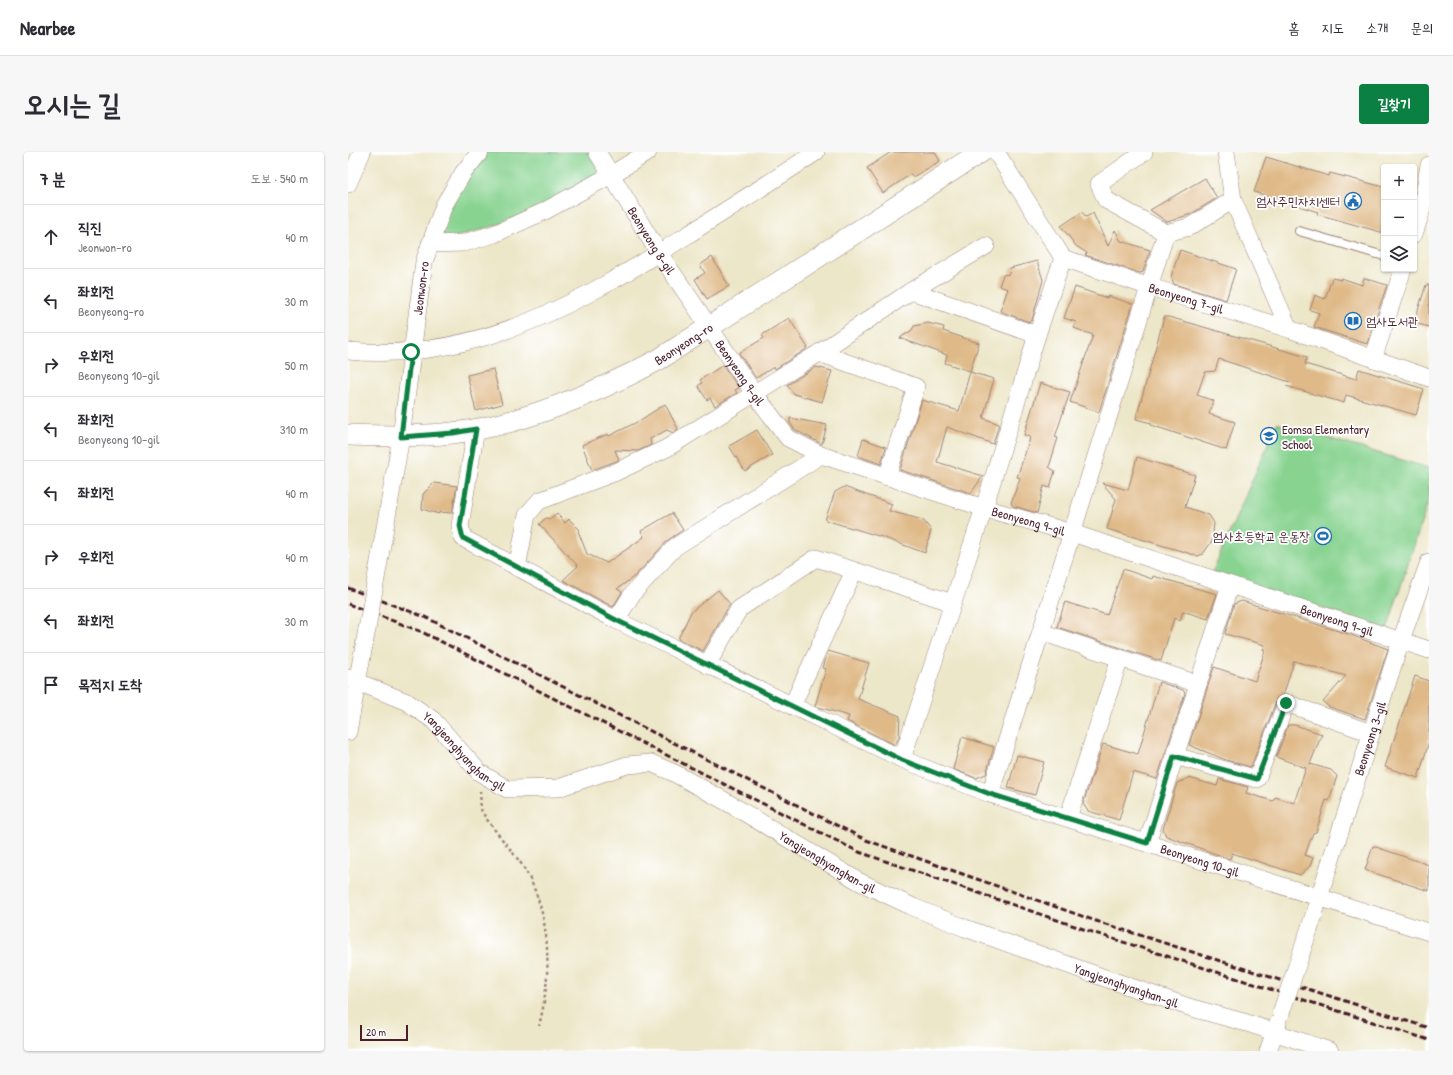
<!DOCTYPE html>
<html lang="ko">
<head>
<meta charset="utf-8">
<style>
	body { margin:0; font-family:"Patrick Hand","Poor Story",sans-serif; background:#f7f7f7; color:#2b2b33 }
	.controls { position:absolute; right:12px; top:12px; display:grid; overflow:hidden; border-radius:4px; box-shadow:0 1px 3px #0004 }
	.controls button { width:36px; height:36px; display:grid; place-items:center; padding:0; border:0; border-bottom:1px solid #e1e1e2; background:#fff; color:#2b2b33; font:20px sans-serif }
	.scale { position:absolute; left:12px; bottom:10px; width:48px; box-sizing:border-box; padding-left:4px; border:2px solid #4a1f2b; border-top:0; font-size:11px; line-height:14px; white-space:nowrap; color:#4a1f2b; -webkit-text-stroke:3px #fff; paint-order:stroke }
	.stop { position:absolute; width:12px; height:12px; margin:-9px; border:3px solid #0b8043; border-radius:50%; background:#fff }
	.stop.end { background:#0b8043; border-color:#fff; box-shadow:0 1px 4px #0008 }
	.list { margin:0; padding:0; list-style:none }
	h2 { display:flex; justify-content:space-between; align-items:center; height:52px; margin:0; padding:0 16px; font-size:17px }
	h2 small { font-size:13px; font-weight:400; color:#7c7c81 }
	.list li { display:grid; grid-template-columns:26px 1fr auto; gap:12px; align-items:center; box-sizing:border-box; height:64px; padding:0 16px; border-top:1px solid #e1e1e2 }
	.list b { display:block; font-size:15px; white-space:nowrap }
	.list p { margin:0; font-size:13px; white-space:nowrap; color:#7c7c81 }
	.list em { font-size:13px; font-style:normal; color:#7c7c81 }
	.icon { flex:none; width:22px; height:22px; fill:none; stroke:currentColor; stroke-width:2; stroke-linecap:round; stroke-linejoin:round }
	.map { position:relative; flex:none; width:1081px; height:899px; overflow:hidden; border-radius:4px }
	header { display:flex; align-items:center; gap:24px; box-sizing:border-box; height:56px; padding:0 20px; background:#fff; border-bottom:1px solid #e1e1e2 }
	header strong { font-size:19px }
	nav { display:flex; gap:22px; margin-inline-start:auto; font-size:14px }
	.intro { display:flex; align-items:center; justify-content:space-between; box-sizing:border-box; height:96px; padding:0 24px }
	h1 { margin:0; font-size:28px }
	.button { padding:10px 18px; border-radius:4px; background:#0b8043; color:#fff; font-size:14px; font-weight:700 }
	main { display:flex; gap:24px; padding:0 24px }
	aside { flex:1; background:#fff; border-radius:4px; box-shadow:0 1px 3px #0004 }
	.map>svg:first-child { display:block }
	.green { fill:#88d390; stroke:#69795e }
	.building { fill:#dfb987 }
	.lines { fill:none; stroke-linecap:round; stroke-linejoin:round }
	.service-casing { stroke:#9c837a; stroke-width:10 }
	.minor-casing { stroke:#9c837a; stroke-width:18 }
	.tertiary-casing { stroke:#9c837a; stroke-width:22 }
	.path { stroke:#9c837a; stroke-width:2.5; stroke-dasharray:3 3; stroke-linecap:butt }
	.service { stroke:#fff; stroke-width:8 }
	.minor { stroke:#fff; stroke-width:17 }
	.tertiary { stroke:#fff; stroke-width:21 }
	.rail { stroke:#4a1f2b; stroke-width:3; stroke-dasharray:6 3; stroke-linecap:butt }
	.minor-bridge-casing { stroke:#9c837a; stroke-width:18; stroke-linecap:butt }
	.minor-bridge { stroke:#fff; stroke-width:17 }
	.route { stroke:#0b8043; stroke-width:5 }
	.labels { text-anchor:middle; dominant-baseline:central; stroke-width:3.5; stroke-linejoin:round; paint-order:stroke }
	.poi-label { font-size:13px; fill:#4a1f2b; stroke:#fff; text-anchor:end }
	.street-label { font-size:13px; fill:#4a1f2b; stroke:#fff }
</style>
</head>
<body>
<header>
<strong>Nearbee</strong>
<nav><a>홈</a><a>지도</a><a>소개</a><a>문의</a></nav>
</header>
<div class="intro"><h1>오시는 길</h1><a class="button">길찾기</a></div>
<main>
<aside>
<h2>7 분<small>도보 · 540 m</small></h2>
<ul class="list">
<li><svg class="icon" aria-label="ahead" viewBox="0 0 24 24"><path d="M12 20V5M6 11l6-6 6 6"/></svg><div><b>직진</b><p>Jeonwon-ro</p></div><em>40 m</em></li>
<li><svg class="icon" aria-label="left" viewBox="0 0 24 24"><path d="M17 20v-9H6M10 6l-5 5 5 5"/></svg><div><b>좌회전</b><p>Beonyeong-ro</p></div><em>30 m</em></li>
<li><svg class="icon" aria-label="right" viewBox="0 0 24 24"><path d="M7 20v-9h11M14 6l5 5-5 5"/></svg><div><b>우회전</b><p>Beonyeong 10-gil</p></div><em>50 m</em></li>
<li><svg class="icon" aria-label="left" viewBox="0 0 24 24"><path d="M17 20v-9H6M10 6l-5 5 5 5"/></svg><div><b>좌회전</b><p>Beonyeong 10-gil</p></div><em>310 m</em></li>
<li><svg class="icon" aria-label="left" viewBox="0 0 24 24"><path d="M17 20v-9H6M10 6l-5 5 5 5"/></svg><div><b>좌회전</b></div><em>40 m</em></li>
<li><svg class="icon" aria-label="right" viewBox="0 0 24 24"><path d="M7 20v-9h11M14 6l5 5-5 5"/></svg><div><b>우회전</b></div><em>40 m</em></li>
<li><svg class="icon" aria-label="left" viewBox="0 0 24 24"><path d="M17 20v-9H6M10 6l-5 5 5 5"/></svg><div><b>좌회전</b></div><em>30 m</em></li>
<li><svg class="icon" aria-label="arrive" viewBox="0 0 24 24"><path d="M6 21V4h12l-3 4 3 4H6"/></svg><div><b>목적지 도착</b></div></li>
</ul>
</aside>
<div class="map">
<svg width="1081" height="899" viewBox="0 0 1081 899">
	<rect width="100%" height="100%" fill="#fff"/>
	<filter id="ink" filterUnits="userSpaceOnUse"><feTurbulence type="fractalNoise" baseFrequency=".025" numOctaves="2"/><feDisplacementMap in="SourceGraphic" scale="8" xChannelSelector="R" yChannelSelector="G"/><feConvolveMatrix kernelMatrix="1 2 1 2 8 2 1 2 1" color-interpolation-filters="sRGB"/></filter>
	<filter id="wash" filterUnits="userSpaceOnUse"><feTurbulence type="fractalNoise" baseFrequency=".012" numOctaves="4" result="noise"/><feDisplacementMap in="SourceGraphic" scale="16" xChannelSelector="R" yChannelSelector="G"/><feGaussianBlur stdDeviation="0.9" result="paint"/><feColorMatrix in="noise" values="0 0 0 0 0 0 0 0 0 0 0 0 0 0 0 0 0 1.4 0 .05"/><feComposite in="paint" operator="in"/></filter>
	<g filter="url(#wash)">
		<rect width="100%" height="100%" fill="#ede7c9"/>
		<g class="green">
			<polygon points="132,0 249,0 263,23 195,60 82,92"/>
			<polygon points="929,271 1081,316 1081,347 1039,477 864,421"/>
		</g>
		<g id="blocks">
			<g class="building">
				<polygon points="543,0 587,0 592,9 565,25 563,22 535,41 519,16"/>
				<polygon points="918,5 981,24 982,21 1036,35 1036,81 969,62 970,60 906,40"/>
				<polygon points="857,26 869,46 843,62 819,70 802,58"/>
				<polygon points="734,60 738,65 745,61 760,94 767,78 773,89 802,98 795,120 792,121 737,103 739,101 728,94 713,74"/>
				<polygon points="832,98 888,117 878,148 826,132 823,125"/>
				<polygon points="364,105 381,134 359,147 347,127 357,121 352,113"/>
				<polygon points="689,109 695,128 684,168 681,170 652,159 660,137 651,134 655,123 661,122 662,116"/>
				<polygon points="984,126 993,128 993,126 1014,133 1016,126 1039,133 1019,192 966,175 971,161 962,158 967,143 977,147"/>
				<polygon points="1078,133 1081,133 1081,175 1066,171"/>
				<polygon points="727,135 759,146 760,144 785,152 751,260 722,250 745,183 726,176 728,170 716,166"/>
				<polygon points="816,165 821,165 959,205 957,212 1008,227 1011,217 1076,237 1068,263 998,243 996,251 938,234 942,230 871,207 867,219 857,220 849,243 866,249 861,262 887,270 878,298 803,273 803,271 788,267"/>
				<polygon points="441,166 460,196 427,217 426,215 408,226 391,201 416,186 414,183"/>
				<polygon points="580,171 596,175 595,179 631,191 622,219 597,211 599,203 552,186 564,178 566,174"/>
				<polygon points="375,213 391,236 387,238 389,241 367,254 362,246 359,248 350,234 354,231 352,228"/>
				<polygon points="468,215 484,219 474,250 446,242 439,233"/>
				<polygon points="145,217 154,252 128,259 119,223"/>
				<polygon points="622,220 646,227 635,266 651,272 645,292 599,275 589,310 635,324 623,341 552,318 574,248 611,259"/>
				<polygon points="692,231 722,240 707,285 710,286 701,315 707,319 702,336 696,334 689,361 665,354 663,351 672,326 669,325 681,290 682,285 676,283"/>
				<polygon points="317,252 330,277 325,281 319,278 302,287 303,293 290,299 267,298 271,308 244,318 234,293 260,282 261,284 291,269"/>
				<polygon points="442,266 479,273 474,292 447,278 442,271"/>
				<polygon points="409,278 424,303 397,319 381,294"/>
				<polygon points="515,287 538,295 533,312 510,304"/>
				<polygon points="789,305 847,323 837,355 861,363 866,371 864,389 855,402 850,404 759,377 768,347 754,331 780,338"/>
				<polygon points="86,331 109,334 104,361 91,360 91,362 74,357 75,342"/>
				<polygon points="496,335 544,352 541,359 575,368 583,378 577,401 534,385 477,368 487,340"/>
				<polygon points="209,361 217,371 221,367 232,378 230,379 239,402 259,411 296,385 293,379 324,361 335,378 320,388 287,424 269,437 274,440 265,455 215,428 230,414 191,372 198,366 202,367"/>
				<polygon points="775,417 804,427 805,424 869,442 860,467 835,459 832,469 826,466 813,509 709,475 717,450 759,463"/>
				<polygon points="370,438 382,452 355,499 330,487 343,460"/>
				<polygon points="894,449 1003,483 1040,497 1017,567 981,555 975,550 998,524 946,509 936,541 929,547 903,615 878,608 841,593 866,515 907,529 917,499 915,498 917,493 877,482 886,452"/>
				<polygon points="480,499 521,511 510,547 552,564 551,585 547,593 499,569 501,564 467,554 478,517 475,516"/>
				<polygon points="1067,524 1081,529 1081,590 1070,626 1037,615"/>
				<polygon points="811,530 835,538 837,541 809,627 785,620 771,668 740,659 735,652 755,592 790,602"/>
				<polygon points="940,573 947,573 974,582 962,612 983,618 989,624 981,649 978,648 968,680 965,681 957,703 965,706 962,714 952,723 884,701 882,707 818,684 815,677 829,631 841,626 869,634 871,627 900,635 898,641 925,649 927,645 946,651 958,616 928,605"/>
				<polygon points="614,585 646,595 638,622 628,626 605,617"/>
				<polygon points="669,603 696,610 687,643 660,636"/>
				<polygon points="1025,694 1081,713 1081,739 1017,718"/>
			</g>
		</g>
	</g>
	<g filter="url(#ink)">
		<use href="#blocks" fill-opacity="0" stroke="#9c837a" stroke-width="1"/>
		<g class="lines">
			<g class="service-casing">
				<polyline id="service" points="951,79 1036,104"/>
			</g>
			<g class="minor-casing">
				<g id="minor">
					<path id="s1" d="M 249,0 L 311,101 L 406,241 L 440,286 L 473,303 L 636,356 L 724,381 L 1081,498"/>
					<path id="s2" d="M 648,0 L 715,106 L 802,135 L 941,177 L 1081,226"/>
					<polyline points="796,0 751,32 758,48 818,81 841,75 885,48"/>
					<polyline points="878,0 885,48 941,177"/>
					<polyline points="0,32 14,0"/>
					<polyline points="1066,82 1073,61 1081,13"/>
					<polyline points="82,92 116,91 146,82 195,60 263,23 300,0"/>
					<polyline points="563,139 689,183"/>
					<path d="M 0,199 C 129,211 233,150 338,84 C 381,56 425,29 468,0"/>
					<polyline points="471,201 568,235 539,325"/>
					<polyline points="1025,207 1055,117"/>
					<path id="s3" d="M 128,277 L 112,374 L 115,386 L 268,468 L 554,607 L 642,642 L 1081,780"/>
					<path id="s4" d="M 32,404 L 53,285 L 76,110 L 96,53 L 115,21 L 132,0"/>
					<polyline points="169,416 179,363 191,349 268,320 319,296 471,201 563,139 638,94"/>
					<polyline points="268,468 285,441 327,395 473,303"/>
					<polyline points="693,480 850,532"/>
					<polyline points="359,513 391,457 468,406 605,451"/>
					<path id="s5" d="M 0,526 L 59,550 L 85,568 L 131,620 L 159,637 L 210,636 L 279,613 L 303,611 L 326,621 L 377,649 L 512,730 L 565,755 L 617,776 L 754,825 L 844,856 L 899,871 L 982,899"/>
					<polyline points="444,554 506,419"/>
					<polyline points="0,580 19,477"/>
					<polyline points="827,604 909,627 938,551 1023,581"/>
					<polyline points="554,607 636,356 689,183 715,106"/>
					<polyline points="642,642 818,81"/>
					<polyline points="720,666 772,506"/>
					<polyline points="799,691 882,433"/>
					<path id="s6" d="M 968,755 L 1053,488 L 1081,410"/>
					<polyline points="920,899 930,871"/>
				</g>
			</g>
			<g class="tertiary-casing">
				<g id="tertiary">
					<path id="s7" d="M 0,283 C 35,284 69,285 104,281 C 171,274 250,240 310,208 L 633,0"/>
				</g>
			</g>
			<path class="path" d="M 132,639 C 133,645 132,651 133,657 C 135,666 169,704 176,716 C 204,763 204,823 191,874"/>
			<use href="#service" class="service"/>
			<use href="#minor" class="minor"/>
			<use href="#tertiary" class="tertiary"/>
			<g class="rail">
				<polyline points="0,436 77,465 518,688 748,769 1081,876"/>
				<polyline points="0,452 72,479 511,700 747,781 1081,888"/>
			</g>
			<g class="minor-bridge-casing">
				<g id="minor-bridge">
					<polyline points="19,477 32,404"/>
					<polyline points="933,861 966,763"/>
				</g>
			</g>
			<use href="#minor-bridge" class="minor-bridge"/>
		</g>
	</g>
	<g class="lines" filter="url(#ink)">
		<polyline class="route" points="63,200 53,285 105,281 128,277 112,374 115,386 268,468 554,608 642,642 799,691 826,604 909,627 938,551"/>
	</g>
	<defs>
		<g id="civic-ring" transform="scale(0.9)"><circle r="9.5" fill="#fff" stroke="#1f6fb2" stroke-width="1.5"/><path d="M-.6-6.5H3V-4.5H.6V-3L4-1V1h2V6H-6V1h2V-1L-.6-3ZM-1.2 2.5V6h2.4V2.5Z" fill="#1f6fb2"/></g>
		<g id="library-ring" transform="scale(0.9)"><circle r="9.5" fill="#fff" stroke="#1f6fb2" stroke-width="1.5"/><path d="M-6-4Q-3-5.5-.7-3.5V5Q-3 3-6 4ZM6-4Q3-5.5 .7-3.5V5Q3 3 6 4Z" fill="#1f6fb2"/></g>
		<g id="school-ring" transform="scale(0.9)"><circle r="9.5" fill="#fff" stroke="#1f6fb2" stroke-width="1.5"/><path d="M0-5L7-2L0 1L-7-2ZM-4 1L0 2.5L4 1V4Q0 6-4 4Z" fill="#1f6fb2"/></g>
		<g id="stadium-ring" transform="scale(0.9)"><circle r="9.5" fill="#fff" stroke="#1f6fb2" stroke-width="1.5"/><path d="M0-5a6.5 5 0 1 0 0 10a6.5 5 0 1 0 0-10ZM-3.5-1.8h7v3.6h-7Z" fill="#1f6fb2"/></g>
	</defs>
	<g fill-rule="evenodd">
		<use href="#civic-ring" x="1005" y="49"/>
		<use href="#library-ring" x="1005" y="169"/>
		<use href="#school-ring" x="921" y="284"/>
		<use href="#stadium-ring" x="975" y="384"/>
	</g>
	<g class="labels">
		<g class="poi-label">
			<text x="992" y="49">엄사주민자치센터</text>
			<text x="1018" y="169" text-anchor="start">엄사도서관</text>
			<text x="934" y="277" text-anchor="start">Eomsa Elementary<tspan x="934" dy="15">School</tspan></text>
			<text x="962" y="384">엄사초등학교 운동장</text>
		</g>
		<g class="street-label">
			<text stroke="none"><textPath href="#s1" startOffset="104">Beonyeong 8-gil</textPath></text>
			<text stroke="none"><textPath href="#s4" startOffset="271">Jeonwon-ro</textPath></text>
			<text stroke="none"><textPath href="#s2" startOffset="255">Beonyeong 7-gil</textPath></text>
			<text stroke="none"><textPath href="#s7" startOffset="354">Beonyeong-ro</textPath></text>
			<text stroke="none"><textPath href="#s1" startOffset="263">Beonyeong 9-gil</textPath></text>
			<text stroke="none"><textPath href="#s1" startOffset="599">Beonyeong 9-gil</textPath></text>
			<text stroke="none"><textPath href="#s1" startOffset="923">Beonyeong 9-gil</textPath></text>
			<text stroke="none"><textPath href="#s6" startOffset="177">Beonyeong 3-gil</textPath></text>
			<text stroke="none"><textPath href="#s5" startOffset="140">Yangjeonghyanghan-gil</textPath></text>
			<text stroke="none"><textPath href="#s3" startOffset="917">Beonyeong 10-gil</textPath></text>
			<text stroke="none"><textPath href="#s5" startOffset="548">Yangjeonghyanghan-gil</textPath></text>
			<text stroke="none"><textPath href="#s5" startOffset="872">Yangjeonghyanghan-gil</textPath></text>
		</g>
	</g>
</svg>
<div class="controls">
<button>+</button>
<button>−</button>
<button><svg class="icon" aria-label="layers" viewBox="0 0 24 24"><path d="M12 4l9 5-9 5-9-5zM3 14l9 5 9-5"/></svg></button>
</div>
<div class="scale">20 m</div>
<div class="stop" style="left:63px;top:200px"></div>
<div class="stop end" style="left:938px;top:551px"></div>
</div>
</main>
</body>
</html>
